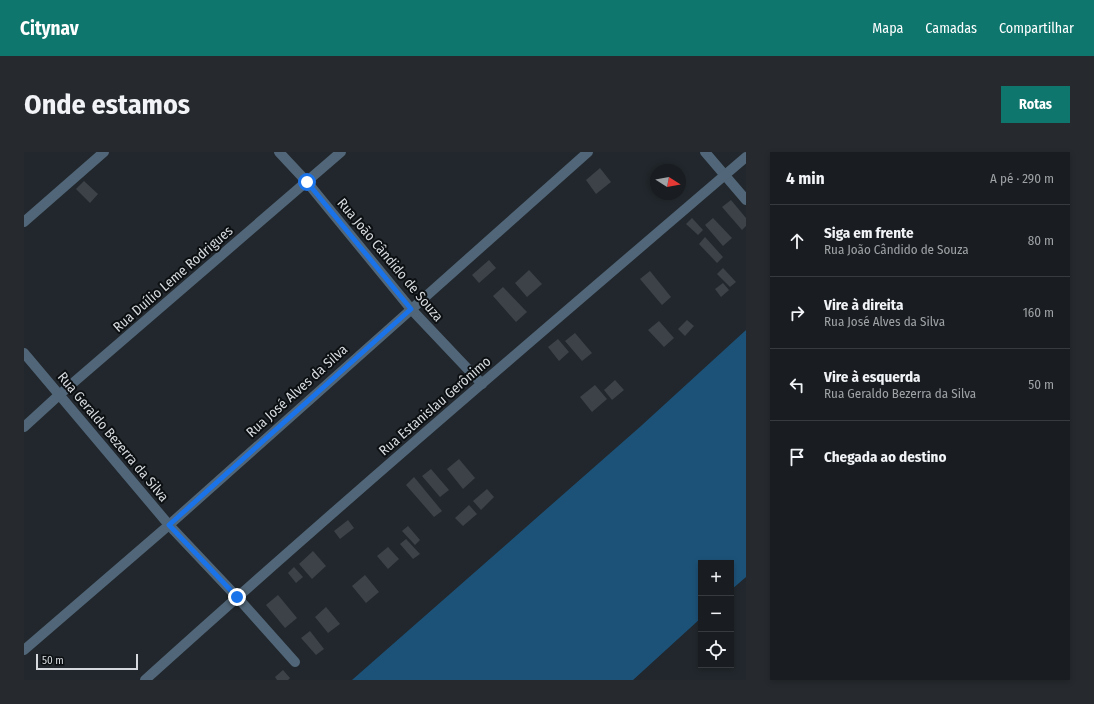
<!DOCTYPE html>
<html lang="pt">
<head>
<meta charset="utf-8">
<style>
	body { margin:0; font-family:"Fira Sans Condensed",sans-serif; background:#262a2e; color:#f1f3f6 }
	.controls { position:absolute; right:12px; bottom:12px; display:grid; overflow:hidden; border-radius:0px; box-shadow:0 2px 6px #0003 }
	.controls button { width:36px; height:36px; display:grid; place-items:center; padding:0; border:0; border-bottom:1px solid #373b3f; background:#191d21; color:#f1f3f6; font:20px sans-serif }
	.compass { position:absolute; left:626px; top:12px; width:36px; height:36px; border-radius:50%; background:#191d21; box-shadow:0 2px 6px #0003; rotate:101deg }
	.scale { position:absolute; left:12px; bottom:10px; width:102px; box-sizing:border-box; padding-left:4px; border:2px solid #d6dade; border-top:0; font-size:11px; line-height:14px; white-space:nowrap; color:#d6dade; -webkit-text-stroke:3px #0d1012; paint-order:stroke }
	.stop { position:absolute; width:12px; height:12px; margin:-9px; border:3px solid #1a73e8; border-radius:50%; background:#fff }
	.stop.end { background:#1a73e8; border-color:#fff; box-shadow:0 1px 4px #0008 }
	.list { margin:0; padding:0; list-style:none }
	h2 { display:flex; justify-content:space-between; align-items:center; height:52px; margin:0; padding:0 16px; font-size:17px }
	h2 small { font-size:13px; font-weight:400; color:#9fa2a5 }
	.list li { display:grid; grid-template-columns:26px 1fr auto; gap:12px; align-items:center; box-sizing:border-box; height:72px; padding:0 16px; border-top:1px solid #373b3f }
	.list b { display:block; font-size:15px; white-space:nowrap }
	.list p { margin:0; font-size:13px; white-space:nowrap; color:#9fa2a5 }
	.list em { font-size:13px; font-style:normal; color:#9fa2a5 }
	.icon { flex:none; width:22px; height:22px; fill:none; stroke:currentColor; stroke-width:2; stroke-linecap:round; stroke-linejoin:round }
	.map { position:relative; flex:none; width:722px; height:528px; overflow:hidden; border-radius:0px }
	header { display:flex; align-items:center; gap:24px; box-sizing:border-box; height:56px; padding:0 20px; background:#0f766e; color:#fff }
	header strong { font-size:19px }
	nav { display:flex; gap:22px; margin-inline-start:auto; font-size:14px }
	.intro { display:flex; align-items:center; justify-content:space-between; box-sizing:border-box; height:96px; padding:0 24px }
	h1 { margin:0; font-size:28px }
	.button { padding:10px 18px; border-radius:0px; background:#0f766e; color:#fff; font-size:14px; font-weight:700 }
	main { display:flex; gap:24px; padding:0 24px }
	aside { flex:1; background:#191d21; border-radius:0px; box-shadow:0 2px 6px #0003 }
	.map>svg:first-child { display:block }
	.green { fill:#1d5278 }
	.building { fill:#3c4248 }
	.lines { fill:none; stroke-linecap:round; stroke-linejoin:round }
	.minor { stroke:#516678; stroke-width:10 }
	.route { stroke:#1a73e8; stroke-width:5 }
	.labels { text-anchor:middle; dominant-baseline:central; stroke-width:4; stroke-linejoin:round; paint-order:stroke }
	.street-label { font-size:14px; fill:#d6dade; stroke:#0d1012 }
</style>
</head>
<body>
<header>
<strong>Citynav</strong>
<nav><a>Mapa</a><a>Camadas</a><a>Compartilhar</a></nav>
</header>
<div class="intro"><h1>Onde estamos</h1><a class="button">Rotas</a></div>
<main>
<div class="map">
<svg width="722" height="528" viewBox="0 0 722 528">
	<rect width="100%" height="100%" fill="#21272c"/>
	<polygon class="green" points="722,178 722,425 707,438 707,411 677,411 677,466 609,528 328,528 617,274"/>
	<g class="building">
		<polygon points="576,16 587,30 572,42 562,28"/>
		<polygon points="60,29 74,42 66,51 52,37"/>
		<polygon points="707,48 722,66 722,74 718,78 698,55"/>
		<polygon points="668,66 679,78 674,83 662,72"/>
		<polygon points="689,66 708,86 699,94 681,73"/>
		<polygon points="681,85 699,105 693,111 675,92"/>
		<polygon points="465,108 472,116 455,131 448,123"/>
		<polygon points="699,116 712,130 706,135 693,122"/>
		<polygon points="505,118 518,132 503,145 491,131"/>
		<polygon points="626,119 647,145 638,153 616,127"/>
		<polygon points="699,131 705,138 697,145 691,137"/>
		<polygon points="479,135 503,160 492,170 469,144"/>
		<polygon points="663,168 670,174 661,184 654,177"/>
		<polygon points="635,169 650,186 640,195 624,178"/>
		<polygon points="551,181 568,201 558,209 541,189"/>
		<polygon points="534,187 545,200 535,209 524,195"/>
		<polygon points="591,228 600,238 588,248 580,238"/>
		<polygon points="571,233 583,247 568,260 556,245"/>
		<polygon points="435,307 451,326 439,337 423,317"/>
		<polygon points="407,317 425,338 416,345 398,324"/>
		<polygon points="390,325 418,359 410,365 382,333"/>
		<polygon points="463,337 470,345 457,358 449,349"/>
		<polygon points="445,353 453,362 439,374 431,366"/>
		<polygon points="324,368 330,376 316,387 310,379"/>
		<polygon points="384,374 396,388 391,393 378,379"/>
		<polygon points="382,387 396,402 389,407 376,392"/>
		<polygon points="364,395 375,407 364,417 353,404"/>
		<polygon points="289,399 302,414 288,427 275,412"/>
		<polygon points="270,415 279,425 272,431 264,421"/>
		<polygon points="341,423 355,440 342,451 328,434"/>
		<polygon points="254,443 273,466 261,476 242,453"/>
		<polygon points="302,455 316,472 304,481 291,465"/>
		<polygon points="286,479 300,497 292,503 277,486"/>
		<polygon points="259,518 266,526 264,528 253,528 251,525"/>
	</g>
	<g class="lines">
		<g class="minor">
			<polyline points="255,0 283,30 387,157 458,232"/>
			<polyline points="681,0 722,48"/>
			<polyline points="0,70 80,0"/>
			<polyline points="0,201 145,373 213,445 271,510"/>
			<polyline points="0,275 35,243 317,0"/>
			<polyline points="0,498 145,373 564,0"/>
			<path d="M 121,528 C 318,350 520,178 722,5"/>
		</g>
	</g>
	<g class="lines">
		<polyline class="route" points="213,445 145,373 387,157 283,30"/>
	</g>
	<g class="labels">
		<g class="street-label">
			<text transform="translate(366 108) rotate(50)">Rua João Cândido de Souza</text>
			<text transform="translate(149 127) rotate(-41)">Rua Duílio Leme Rodrigues</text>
			<text transform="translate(273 239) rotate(-42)">Rua José Alves da Silva</text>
			<text transform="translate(411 254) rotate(-41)">Rua Estanislau Gerônimo</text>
			<text transform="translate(89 285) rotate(50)">Rua Geraldo Bezerra da Silva</text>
		</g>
	</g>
</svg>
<div class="controls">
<button>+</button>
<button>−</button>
<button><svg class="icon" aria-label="locate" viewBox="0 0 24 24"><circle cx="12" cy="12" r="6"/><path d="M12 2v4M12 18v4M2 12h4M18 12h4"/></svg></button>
</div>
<svg class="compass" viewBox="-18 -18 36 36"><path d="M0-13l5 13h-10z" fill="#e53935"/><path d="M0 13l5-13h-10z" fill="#9fa2a5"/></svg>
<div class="scale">50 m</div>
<div class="stop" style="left:283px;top:30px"></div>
<div class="stop end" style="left:213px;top:445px"></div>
</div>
<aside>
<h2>4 min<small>A pé · 290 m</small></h2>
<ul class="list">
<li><svg class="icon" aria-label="ahead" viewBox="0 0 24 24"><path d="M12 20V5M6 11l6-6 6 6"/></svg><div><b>Siga em frente</b><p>Rua João Cândido de Souza</p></div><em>80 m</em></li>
<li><svg class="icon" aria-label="right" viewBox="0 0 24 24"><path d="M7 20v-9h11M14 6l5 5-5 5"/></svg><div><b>Vire à direita</b><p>Rua José Alves da Silva</p></div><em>160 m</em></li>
<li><svg class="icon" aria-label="left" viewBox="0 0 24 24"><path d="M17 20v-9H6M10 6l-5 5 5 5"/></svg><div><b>Vire à esquerda</b><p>Rua Geraldo Bezerra da Silva</p></div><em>50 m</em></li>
<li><svg class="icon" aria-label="arrive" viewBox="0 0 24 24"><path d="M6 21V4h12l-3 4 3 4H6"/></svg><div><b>Chegada ao destino</b></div></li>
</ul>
</aside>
</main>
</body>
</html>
